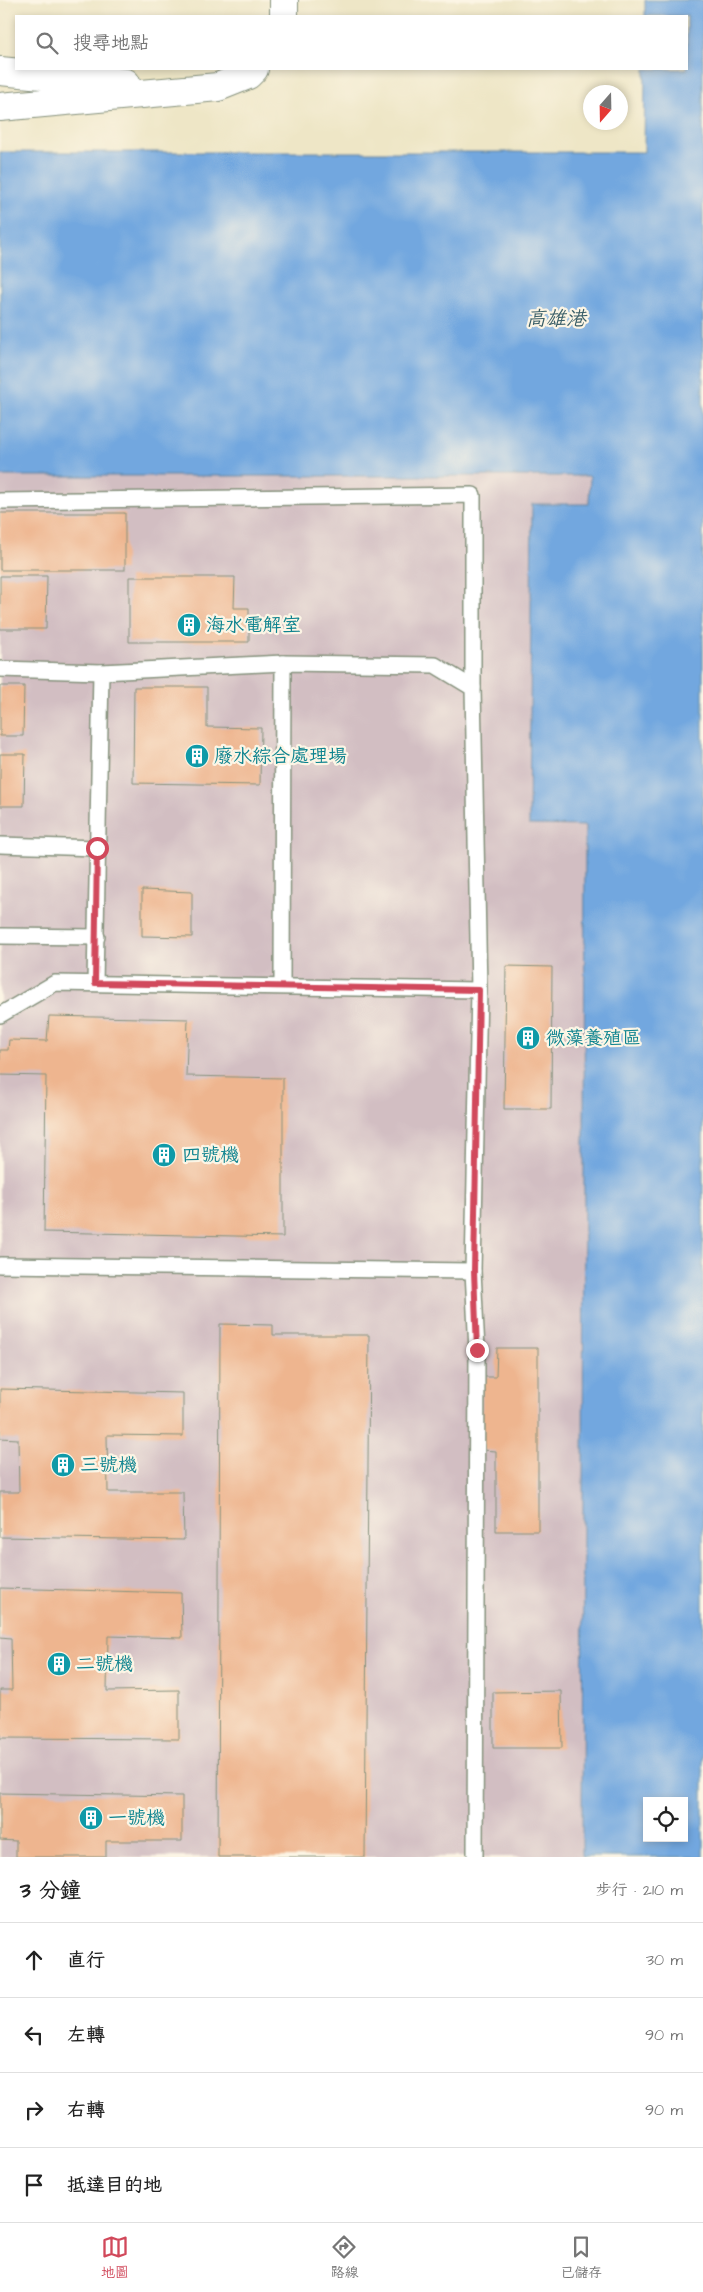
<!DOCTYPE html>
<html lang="zh-TW">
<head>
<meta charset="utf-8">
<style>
	body { margin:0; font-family:"Architects Daughter","LXGW WenKai TC",sans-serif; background:#f6f6f6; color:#222 }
	.controls { position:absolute; right:15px; bottom:15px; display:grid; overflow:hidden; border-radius:0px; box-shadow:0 2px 8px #0003 }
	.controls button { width:45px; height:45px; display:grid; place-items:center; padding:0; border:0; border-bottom:1px solid #e0e0e0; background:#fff; color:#222; font:25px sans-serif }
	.compass { position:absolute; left:583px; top:85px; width:45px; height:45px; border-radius:50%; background:#fff; box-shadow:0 2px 8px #0003; rotate:200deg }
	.stop { position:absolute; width:15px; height:15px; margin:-11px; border:4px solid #d1495b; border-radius:50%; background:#fff }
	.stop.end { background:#d1495b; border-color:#fff; box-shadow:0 1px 5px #0008 }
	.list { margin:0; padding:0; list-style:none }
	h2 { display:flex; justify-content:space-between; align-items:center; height:65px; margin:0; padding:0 20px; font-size:21px }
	h2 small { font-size:16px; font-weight:400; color:#767676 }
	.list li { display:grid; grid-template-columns:32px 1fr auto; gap:15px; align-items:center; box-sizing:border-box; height:75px; padding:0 20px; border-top:1px solid #e0e0e0 }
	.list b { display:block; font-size:19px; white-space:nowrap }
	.list em { font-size:16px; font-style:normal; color:#767676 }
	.icon { flex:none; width:28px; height:28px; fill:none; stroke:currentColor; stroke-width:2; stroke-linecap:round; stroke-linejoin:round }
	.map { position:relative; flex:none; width:703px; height:1857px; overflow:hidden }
	.search { position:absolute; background:#fff; box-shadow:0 2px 8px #0003; left:15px; right:15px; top:15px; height:55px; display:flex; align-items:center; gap:12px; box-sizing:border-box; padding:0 18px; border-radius:0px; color:#767676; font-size:19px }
	.sheet { height:365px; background:#fff }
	nav { display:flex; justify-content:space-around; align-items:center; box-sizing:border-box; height:70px; border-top:1px solid #e0e0e0; background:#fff; font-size:14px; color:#767676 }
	nav a { display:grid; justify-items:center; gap:2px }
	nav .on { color:#d1495b }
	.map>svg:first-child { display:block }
	.industrial { fill:#d2bec2 }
	.water { fill:#72a7df; stroke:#48728a; fill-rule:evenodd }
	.building { fill:#eeb58f }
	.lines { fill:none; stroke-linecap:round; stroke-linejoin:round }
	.lane-casing { stroke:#86927d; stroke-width:18 }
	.street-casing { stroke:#86927d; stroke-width:30 }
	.lane { stroke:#fff; stroke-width:15 }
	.street { stroke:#fff; stroke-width:28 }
	.route { stroke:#d1495b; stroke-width:6 }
	.labels { text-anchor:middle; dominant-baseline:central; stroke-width:4.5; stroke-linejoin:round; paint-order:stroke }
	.culture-label { font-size:19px; fill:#0d838f; stroke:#fcf5e5; text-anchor:start }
	.water-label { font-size:20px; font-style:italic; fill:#385d67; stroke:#fcf5e5 }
</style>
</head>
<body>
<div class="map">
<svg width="703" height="1857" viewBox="0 0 703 1857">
	<rect width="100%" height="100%" fill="#fcf5e5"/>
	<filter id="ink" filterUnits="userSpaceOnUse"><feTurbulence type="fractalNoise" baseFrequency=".02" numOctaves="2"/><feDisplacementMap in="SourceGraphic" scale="10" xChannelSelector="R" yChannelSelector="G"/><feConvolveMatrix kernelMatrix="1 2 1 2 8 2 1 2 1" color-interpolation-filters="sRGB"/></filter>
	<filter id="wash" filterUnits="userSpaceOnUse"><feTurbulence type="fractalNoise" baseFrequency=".0096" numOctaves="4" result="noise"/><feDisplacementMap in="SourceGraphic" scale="20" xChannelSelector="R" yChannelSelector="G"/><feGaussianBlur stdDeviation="1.12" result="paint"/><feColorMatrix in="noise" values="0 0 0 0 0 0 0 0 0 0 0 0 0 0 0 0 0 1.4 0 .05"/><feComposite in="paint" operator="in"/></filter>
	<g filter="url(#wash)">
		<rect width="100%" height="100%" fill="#eee6c6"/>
		<polygon class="industrial" points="0,476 590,476 590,504 562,505 563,825 585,825 582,1857 0,1857"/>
		<path class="water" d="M 645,0 L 703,0 L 703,1857 L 582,1857 L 585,826 L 529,825 L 532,504 L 589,504 L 590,476 L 0,476 L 0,152 L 644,152 L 645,69 L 687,69 L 687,16 L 645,16 ZM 647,1801 L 684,1801 L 684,1838 L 647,1838 Z"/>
		<g id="blocks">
			<g class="building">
				<rect x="0" y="513" width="125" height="57"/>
				<polygon points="0,576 47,576 46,629 0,629"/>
				<polygon points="129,577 235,577 234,608 249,608 249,642 129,642"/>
				<polygon points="0,686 24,686 23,736 0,736"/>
				<polygon points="134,687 207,687 207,727 261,728 260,785 133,783"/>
				<polygon points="0,754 25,754 24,806 0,806"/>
				<polygon points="142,890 192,892 192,937 142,936"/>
				<polygon points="506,966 552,967 551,1109 504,1109"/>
				<polygon points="49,1016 188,1019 186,1076 283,1078 283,1237 44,1232 46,1076 0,1075 0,1050 8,1050 9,1040 47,1041"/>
				<polygon points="220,1324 273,1325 273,1335 369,1335 365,1857 218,1857"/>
				<polygon points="497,1348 538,1348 538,1531 496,1531 496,1451 482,1450 482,1377 496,1377"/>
				<polygon points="0,1389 183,1393 183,1436 107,1435 108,1492 183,1492 184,1540 0,1537 0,1492 19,1492 18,1439 0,1438"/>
				<polygon points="0,1588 181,1593 182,1638 108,1636 107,1691 179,1690 179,1739 0,1738 0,1690 12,1690 11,1638 0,1637"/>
				<polygon points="561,1691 562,1748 493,1748 493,1692"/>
				<polygon points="0,1793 182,1796 182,1841 106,1841 106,1857 16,1857 16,1841 0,1840"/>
			</g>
		</g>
	</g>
	<g filter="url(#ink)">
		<use href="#blocks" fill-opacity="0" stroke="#86927d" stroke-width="1"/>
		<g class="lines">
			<g class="lane-casing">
				<g id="lane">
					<polyline points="0,501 473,495 473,688"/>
					<polyline points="0,669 101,672 283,663 435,665 473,688 479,990 473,1271 477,1350 475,1857"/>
					<polyline points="0,845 97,848"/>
					<polyline points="0,936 97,937"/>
					<polyline points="95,983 101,672"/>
					<polyline points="282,985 283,663"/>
					<polyline points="0,1015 55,983 479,990"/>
					<polyline points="0,1265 473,1271"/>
				</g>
			</g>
			<g class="street-casing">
				<g id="street">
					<polyline points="284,16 284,0"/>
					<polyline points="0,71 126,83"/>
					<polyline points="0,107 218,87 248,75 254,69"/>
				</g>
			</g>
			<use href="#lane" class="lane"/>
			<use href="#street" class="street"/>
		</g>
	</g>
	<g class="lines" filter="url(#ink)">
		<polyline class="route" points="97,848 95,983 479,990 474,1271 477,1350"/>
	</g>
	<defs>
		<g id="building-disc" transform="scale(1.25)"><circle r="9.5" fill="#0f9aa8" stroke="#fcf5e5"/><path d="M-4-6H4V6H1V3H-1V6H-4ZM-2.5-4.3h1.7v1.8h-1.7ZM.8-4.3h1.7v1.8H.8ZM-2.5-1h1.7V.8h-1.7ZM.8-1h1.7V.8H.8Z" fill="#fff"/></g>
	</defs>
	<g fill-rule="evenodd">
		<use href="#building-disc" x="189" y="625"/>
		<use href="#building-disc" x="197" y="756"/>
		<use href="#building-disc" x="528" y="1038"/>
		<use href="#building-disc" x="164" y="1155"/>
		<use href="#building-disc" x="63" y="1465"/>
		<use href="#building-disc" x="59" y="1664"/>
		<use href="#building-disc" x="91" y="1818"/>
	</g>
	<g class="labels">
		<g class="culture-label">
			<text x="206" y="625">海水電解室</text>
			<text x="214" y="756">廢水綜合處理場</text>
			<text x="546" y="1038">微藻養殖區</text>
			<text x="182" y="1155">四號機</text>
			<text x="80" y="1465">三號機</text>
			<text x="76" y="1664">二號機</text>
			<text x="108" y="1818">一號機</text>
		</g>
		<g class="water-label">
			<text x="556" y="319">高雄港</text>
		</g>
	</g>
</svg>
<div class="controls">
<button><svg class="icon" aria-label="locate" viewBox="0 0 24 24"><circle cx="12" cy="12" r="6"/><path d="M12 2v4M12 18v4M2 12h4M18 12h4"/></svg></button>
</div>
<svg class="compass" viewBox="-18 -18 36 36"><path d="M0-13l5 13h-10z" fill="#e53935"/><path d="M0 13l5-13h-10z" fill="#767676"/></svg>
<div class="stop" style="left:97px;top:848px"></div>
<div class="stop end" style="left:477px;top:1350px"></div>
<div class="search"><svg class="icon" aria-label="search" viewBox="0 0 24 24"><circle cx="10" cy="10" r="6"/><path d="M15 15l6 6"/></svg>搜尋地點</div>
</div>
<section class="sheet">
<h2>3 分鐘<small>步行 · 210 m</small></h2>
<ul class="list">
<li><svg class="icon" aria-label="ahead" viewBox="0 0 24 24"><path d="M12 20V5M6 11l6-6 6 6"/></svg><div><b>直行</b></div><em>30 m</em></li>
<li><svg class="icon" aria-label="left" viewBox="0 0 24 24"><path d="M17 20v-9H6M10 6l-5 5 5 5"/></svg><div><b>左轉</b></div><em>90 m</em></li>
<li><svg class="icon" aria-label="right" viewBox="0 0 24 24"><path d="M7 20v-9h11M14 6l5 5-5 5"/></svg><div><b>右轉</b></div><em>90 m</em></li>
<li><svg class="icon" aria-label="arrive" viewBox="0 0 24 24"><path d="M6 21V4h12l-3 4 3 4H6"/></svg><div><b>抵達目的地</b></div></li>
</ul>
</section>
<nav>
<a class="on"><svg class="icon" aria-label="map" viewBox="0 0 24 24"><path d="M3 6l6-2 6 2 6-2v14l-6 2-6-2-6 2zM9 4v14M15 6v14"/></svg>地圖</a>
<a><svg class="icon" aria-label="directions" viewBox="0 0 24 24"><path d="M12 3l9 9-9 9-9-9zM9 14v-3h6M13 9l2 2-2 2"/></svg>路線</a>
<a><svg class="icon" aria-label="saved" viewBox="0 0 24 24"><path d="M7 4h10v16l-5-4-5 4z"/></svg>已儲存</a>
</nav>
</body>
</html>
